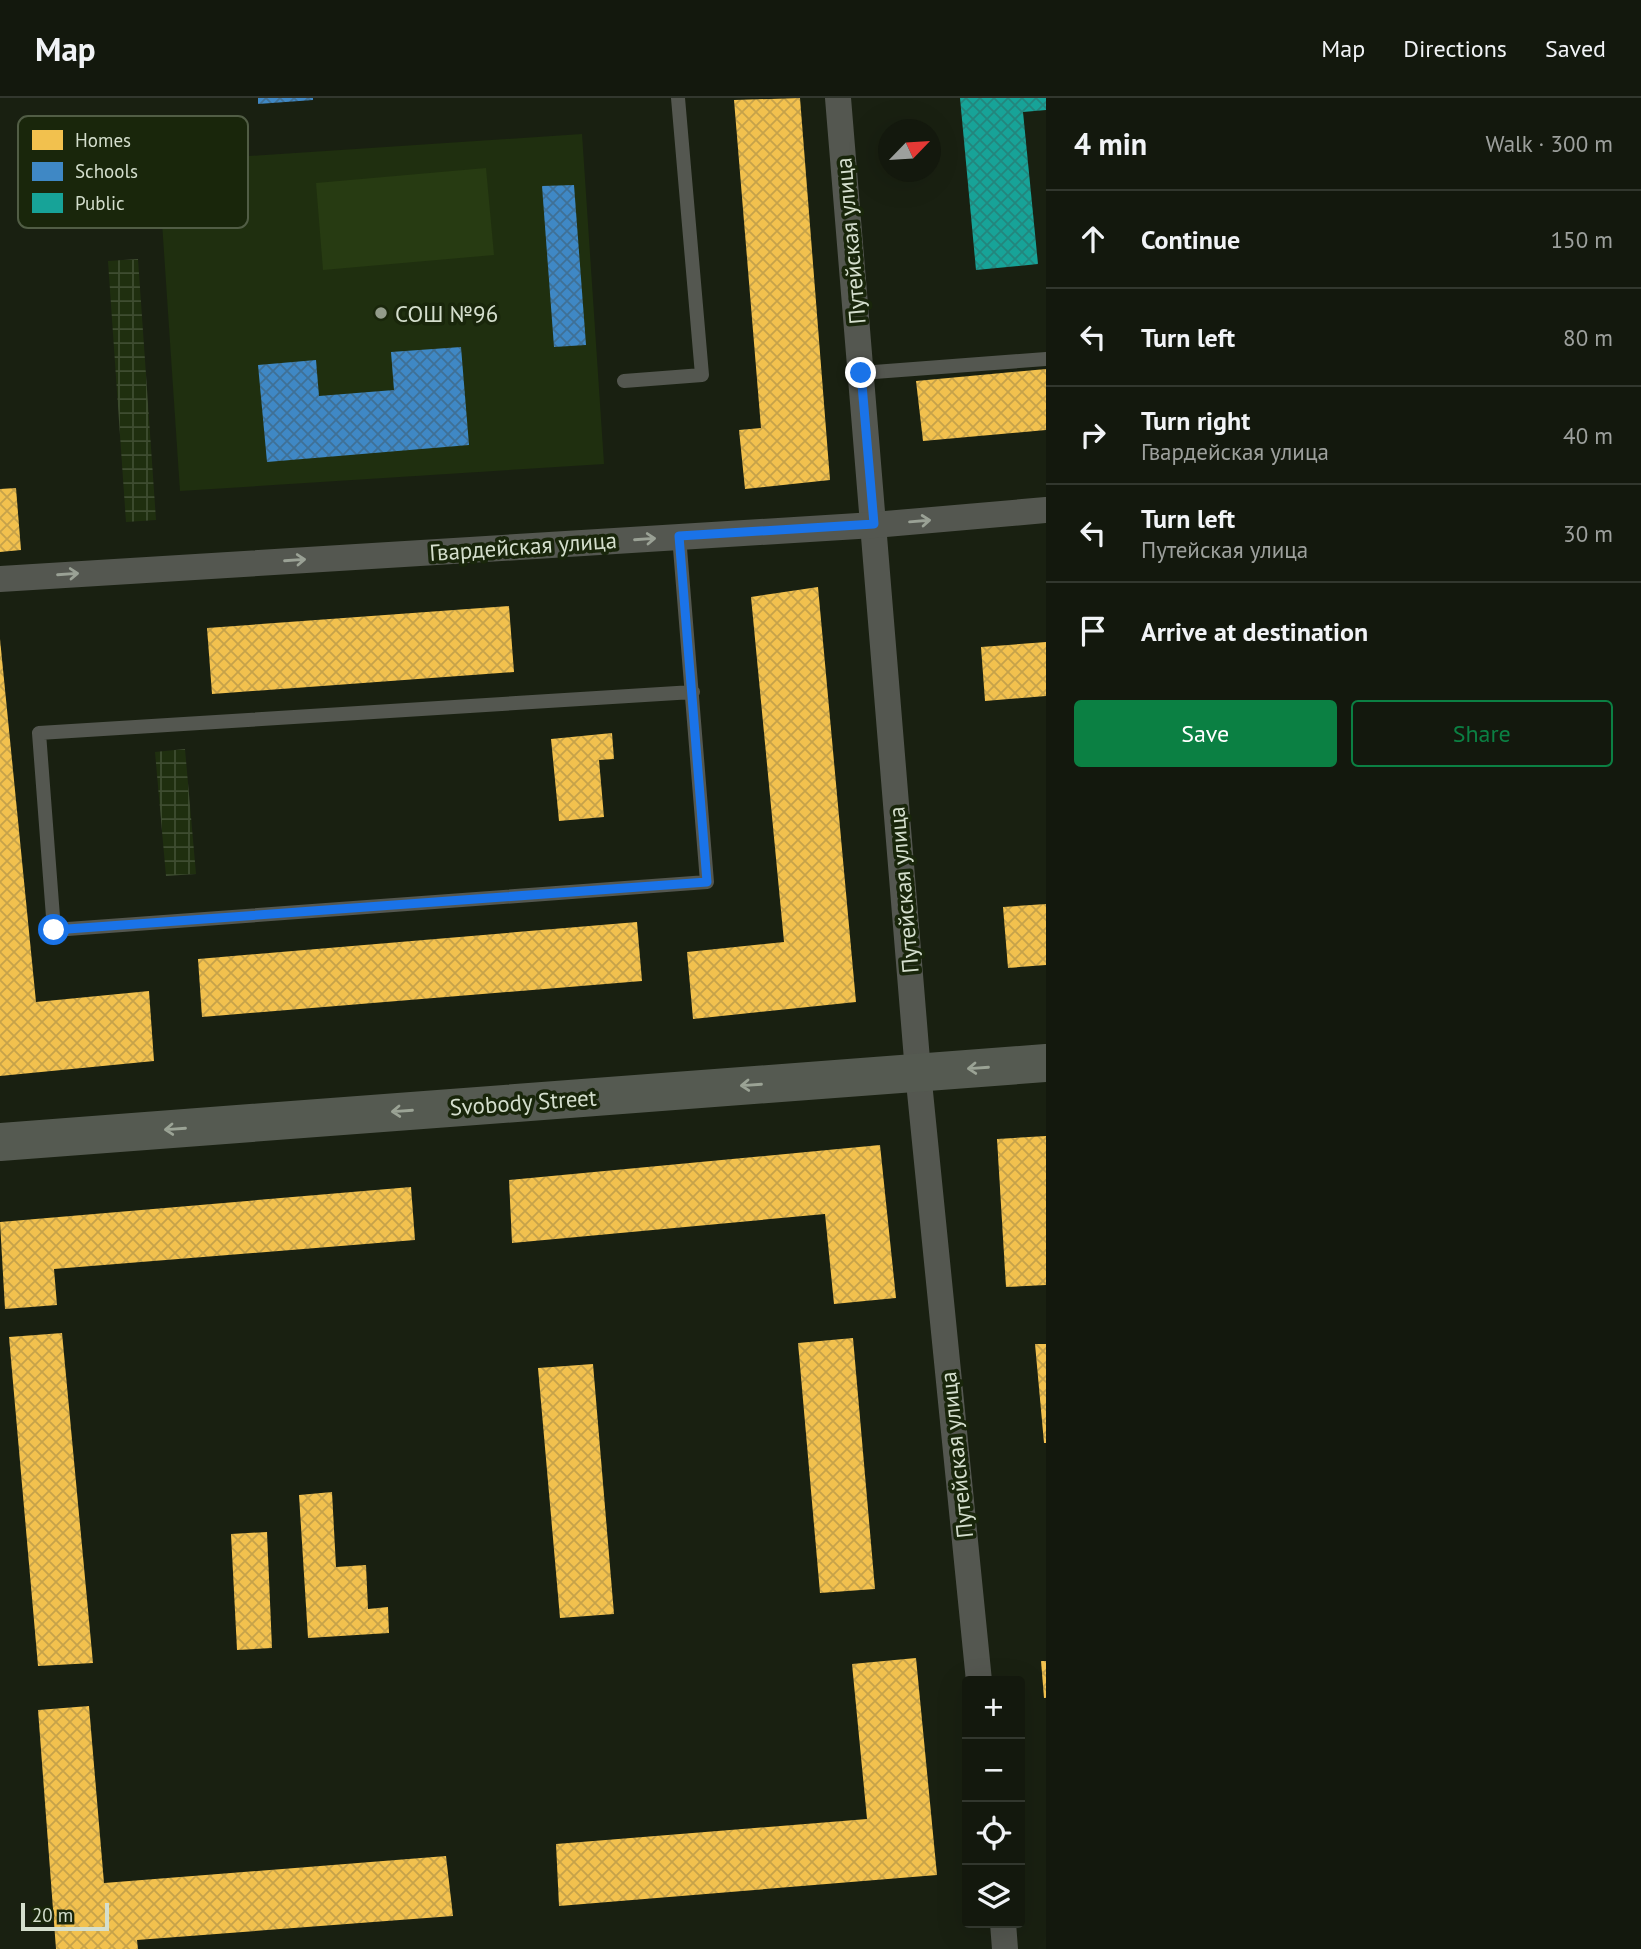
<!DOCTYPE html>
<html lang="en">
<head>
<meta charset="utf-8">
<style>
	body { margin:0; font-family:"PT Sans",sans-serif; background:#1c2116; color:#f1f3f6 }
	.controls { position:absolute; right:21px; bottom:21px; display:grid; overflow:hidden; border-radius:7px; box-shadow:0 7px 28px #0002 }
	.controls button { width:63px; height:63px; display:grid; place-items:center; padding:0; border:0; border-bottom:2px solid #32372e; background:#13180d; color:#f1f3f6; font:35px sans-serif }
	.compass { position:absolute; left:878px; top:21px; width:63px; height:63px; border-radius:50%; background:#13180d; box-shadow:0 7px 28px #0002; rotate:65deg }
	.scale { position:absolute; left:21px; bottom:18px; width:88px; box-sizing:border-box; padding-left:7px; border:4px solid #d4decd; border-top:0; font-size:19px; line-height:24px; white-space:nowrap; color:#d4decd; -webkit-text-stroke:5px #19260b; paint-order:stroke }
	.stop { position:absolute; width:21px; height:21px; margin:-16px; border:5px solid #1a73e8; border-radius:50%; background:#fff }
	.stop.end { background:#1a73e8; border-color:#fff; box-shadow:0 2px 7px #0008 }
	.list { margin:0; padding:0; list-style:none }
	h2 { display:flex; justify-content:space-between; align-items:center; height:91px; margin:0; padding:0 28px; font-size:30px }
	h2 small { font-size:23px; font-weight:400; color:#9da09d }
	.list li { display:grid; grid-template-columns:46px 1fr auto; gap:21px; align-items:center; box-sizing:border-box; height:98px; padding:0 28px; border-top:2px solid #32372e }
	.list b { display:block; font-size:26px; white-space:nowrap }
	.list p { margin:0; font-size:23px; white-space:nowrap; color:#9da09d }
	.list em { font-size:23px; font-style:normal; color:#9da09d }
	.actions { display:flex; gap:14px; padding:21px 28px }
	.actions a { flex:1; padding:16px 0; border:2px solid #0b8043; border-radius:7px; text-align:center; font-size:24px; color:#0b8043 }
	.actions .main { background:#0b8043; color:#fff }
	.icon { flex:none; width:38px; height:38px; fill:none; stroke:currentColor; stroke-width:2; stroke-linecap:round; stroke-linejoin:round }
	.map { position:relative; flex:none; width:1046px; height:1851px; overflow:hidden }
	header { display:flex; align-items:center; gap:42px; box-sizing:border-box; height:98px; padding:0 35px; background:#13180d; border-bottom:2px solid #32372e }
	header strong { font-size:33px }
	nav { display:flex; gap:38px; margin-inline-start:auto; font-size:24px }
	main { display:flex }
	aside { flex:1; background:#13180d }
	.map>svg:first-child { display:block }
	.built { fill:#1f2f0f }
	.industrial { fill:url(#industrial-grid) }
	.garden { fill:#273b12 }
	.homes { fill:url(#homes-cross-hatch) }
	.schools { fill:url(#schools-cross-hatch) }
	.public { fill:url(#public-cross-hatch) }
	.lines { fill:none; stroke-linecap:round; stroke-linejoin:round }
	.lane { stroke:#545750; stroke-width:14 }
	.street { stroke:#545750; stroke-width:26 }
	.secondary { stroke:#555a51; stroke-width:38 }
	.oneway { stroke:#9aa195 }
	.oneway2 { stroke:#9ba395 }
	.route { stroke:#1a73e8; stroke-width:9 }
	.poi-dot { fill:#939c8b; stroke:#19260b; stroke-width:2.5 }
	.labels { text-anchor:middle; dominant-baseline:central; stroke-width:7; stroke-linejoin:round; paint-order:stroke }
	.street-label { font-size:23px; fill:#d4decd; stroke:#19260b }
	.poi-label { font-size:23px; fill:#d4decd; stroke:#19260b; text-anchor:start }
	.key { fill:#19260b; stroke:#515d45; stroke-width:2 }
	.key-label { font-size:19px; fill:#d4decd }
</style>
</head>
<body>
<header>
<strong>Map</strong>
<nav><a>Map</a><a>Directions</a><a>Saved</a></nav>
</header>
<main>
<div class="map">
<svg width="1046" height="1851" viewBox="0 0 1046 1851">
	<defs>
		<pattern id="industrial-grid" width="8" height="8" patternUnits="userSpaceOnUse" patternTransform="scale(1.75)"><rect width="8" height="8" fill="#1f2f0f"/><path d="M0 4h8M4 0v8" fill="none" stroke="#3f4d31"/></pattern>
		<pattern id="homes-cross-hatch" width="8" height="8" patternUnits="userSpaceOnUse" patternTransform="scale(1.75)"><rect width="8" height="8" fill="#f2c14e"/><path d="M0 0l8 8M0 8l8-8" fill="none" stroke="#c6a24a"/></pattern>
		<pattern id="schools-cross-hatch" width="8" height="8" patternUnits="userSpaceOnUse" patternTransform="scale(1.75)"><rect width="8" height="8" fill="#3f88c5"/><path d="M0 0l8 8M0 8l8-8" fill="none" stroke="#3f7096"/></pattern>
		<pattern id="public-cross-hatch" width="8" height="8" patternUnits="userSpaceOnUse" patternTransform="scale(1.75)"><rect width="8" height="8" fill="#17a398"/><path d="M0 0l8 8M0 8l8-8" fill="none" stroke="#23867d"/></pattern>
	</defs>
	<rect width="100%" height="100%" fill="#192011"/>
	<polygon class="built" points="582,36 604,366 180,393 158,64"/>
	<g class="industrial">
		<polygon points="138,161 156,422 126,424 108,163"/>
		<polygon points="185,651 196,776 166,778 155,654"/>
	</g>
	<polygon class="garden" points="486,70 494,157 323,172 316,85"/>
	<g class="homes">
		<polygon points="800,0 830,382 745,391 739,332 761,330 734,2"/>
		<polygon points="1046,271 1046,332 923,343 916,283"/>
		<polygon points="16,390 21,452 0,454 0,391"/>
		<polygon points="818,489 856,904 693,921 687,854 784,844 751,499"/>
		<polygon points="509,508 514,574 212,596 207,530"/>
		<polygon points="0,541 36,904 149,893 154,963 0,978"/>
		<polygon points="1046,544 1046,598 985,603 981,549"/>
		<polygon points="612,635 614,661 599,662 604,719 559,723 551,641"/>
		<polygon points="1046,806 1046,867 1008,870 1003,809"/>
		<polygon points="637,824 642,883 202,919 198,861"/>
		<polygon points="1046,1038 1046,1187 1006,1189 997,1041"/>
		<polygon points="880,1047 896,1200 834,1206 825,1116 512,1145 509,1082"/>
		<polygon points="411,1089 415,1142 54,1171 57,1207 5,1211 0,1124"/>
		<polygon points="62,1235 93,1565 38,1568 9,1239"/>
		<polygon points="853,1240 875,1491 820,1495 798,1245"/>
		<polygon points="1035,1246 1046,1246 1046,1345 1044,1345"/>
		<polygon points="593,1266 614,1516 560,1520 538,1270"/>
		<polygon points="332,1394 336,1469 366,1467 368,1511 388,1509 389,1535 308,1540 299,1397"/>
		<polygon points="267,1434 272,1550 237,1552 231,1436"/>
		<polygon points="916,1560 937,1777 559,1808 556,1746 867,1721 852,1566"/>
		<polygon points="1041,1563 1046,1563 1046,1600 1044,1600"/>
		<polygon points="89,1608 104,1785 446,1758 453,1818 137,1842 138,1851 56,1851 38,1612"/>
	</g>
	<g class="schools">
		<polygon points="258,0 313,0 313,2 258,6"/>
		<polygon points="574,87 586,247 554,249 542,88"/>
		<polygon points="461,249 469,347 267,364 258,267 316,262 319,298 394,292 391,254"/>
	</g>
	<polygon class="public" points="960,0 1046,0 1046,12 1023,14 1038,166 976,172"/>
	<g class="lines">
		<g class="lane">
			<polyline points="861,275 1046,261"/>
			<polyline points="624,283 702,277 678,0"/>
			<polyline points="679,438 707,784 54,832 39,635 693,594"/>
		</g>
		<g class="street">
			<polyline points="838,0 918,974 979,1583"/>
			<polyline points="0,481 874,427 1046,412"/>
			<polyline points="1003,1825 1005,1851"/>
		</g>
		<polyline class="secondary" points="0,1044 1046,965"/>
	</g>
	<defs><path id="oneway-shaft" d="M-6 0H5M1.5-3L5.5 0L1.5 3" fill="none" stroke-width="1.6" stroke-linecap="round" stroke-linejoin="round" transform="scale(1.75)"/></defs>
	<g class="oneway">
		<use href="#oneway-shaft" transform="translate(920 423) rotate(-5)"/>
		<use href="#oneway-shaft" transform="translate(645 441) rotate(-4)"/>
		<use href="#oneway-shaft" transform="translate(295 462) rotate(-4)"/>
		<use href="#oneway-shaft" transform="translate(68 476) rotate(-4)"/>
	</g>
	<g class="oneway2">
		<use href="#oneway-shaft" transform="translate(978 970) rotate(176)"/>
		<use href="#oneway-shaft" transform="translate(751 987) rotate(176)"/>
		<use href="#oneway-shaft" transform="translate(402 1013) rotate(176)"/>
		<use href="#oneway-shaft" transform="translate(175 1031) rotate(176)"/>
	</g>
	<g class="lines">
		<polyline class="route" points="54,832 707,784 679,438 874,426 861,275"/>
	</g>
	<circle class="poi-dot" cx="381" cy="215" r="7"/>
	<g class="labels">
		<g class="street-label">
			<text transform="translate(850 143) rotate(-95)">Путейская улица</text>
			<text transform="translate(523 448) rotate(-4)">Гвардейская улица</text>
			<text transform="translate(903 792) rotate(-95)">Путейская улица</text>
			<text transform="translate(523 1004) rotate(-4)">Svobody Street</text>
			<text transform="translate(956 1357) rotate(-96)">Путейская улица</text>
		</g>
		<g class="poi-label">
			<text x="395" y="215">СОШ №96</text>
		</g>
	</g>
	<rect x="18" y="18" width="230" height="112" rx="10" class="key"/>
	<rect x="32" y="32" width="31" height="20" fill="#f2c14e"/>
	<rect x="32" y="64" width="31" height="19" fill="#3f88c5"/>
	<rect x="32" y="95" width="31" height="20" fill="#17a398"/>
	<g class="key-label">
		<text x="75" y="49">Homes</text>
		<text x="75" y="80">Schools</text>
		<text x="75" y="112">Public</text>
	</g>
</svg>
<div class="controls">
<button>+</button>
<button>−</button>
<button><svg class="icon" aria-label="locate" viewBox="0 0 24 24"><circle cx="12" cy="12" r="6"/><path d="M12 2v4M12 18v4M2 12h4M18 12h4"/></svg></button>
<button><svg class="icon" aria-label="layers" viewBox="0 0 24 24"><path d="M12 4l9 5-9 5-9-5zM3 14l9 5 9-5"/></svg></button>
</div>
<svg class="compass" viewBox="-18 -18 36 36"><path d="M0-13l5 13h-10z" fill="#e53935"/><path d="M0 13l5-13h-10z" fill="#9da09d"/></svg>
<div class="scale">20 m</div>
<div class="stop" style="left:54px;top:832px"></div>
<div class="stop end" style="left:861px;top:275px"></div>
</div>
<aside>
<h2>4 min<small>Walk · 300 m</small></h2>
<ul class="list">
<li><svg class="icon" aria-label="ahead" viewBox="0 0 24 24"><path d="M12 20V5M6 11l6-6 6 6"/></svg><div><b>Continue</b></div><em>150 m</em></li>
<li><svg class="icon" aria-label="left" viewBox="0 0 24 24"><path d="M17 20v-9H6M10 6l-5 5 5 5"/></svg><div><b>Turn left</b></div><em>80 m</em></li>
<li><svg class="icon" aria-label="right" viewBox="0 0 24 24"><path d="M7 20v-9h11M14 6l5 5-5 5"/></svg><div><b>Turn right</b><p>Гвардейская улица</p></div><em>40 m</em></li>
<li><svg class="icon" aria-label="left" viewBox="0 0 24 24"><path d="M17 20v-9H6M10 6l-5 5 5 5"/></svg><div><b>Turn left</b><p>Путейская улица</p></div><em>30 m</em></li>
<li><svg class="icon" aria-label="arrive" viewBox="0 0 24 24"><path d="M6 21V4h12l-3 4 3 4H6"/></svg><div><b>Arrive at destination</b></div></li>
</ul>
<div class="actions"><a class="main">Save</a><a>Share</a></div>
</aside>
</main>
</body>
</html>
